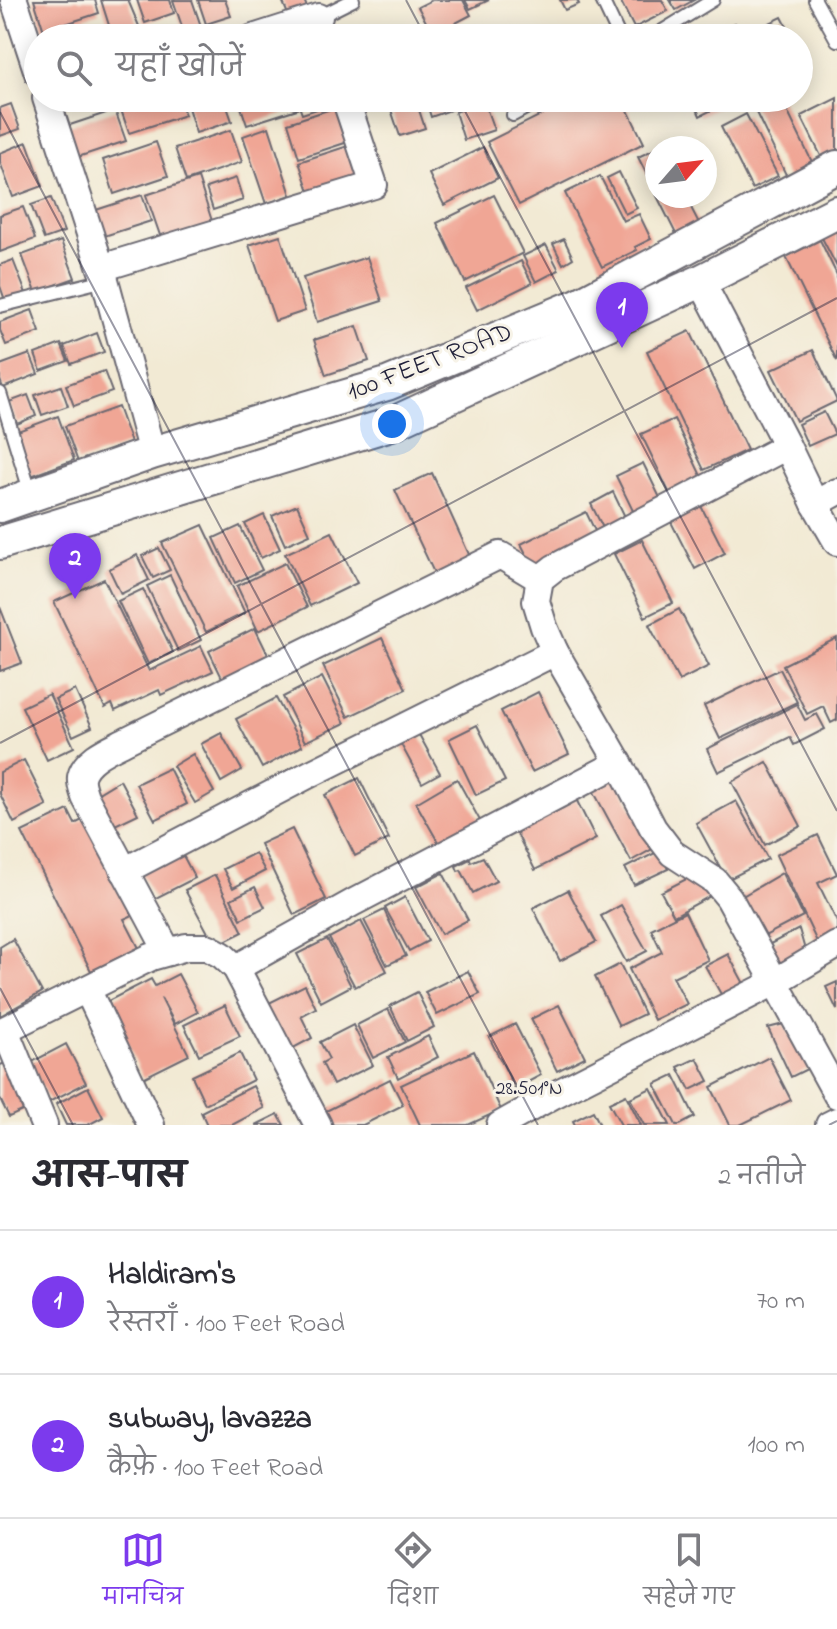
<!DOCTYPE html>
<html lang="hi">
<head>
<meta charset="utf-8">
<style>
	body { margin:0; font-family:"Indie Flower","Playpen Sans Deva",sans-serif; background:#f7f7f7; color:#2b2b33 }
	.compass { position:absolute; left:645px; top:136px; width:72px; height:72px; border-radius:50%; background:#fff; box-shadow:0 4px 20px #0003; rotate:62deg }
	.you { position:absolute; left:392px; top:424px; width:28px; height:28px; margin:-20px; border:6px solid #fff; border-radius:50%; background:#1a73e8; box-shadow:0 0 0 12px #1a73e833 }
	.badge { display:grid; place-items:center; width:52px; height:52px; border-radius:50%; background:#7c3aed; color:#fff; font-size:26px; font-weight:700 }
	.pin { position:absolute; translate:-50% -66px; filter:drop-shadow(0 2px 4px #0008) }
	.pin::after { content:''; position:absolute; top:42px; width:28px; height:24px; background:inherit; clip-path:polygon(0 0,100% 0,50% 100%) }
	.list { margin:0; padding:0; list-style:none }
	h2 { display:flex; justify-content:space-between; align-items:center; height:104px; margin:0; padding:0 32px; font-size:34px }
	h2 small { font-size:26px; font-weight:400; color:#7c7c81 }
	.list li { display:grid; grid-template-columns:52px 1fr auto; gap:24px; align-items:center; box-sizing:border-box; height:144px; padding:0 32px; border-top:2px solid #e1e1e2 }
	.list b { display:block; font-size:30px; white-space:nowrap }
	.list p { margin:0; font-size:26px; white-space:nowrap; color:#7c7c81 }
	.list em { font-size:26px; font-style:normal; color:#7c7c81 }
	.icon { flex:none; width:44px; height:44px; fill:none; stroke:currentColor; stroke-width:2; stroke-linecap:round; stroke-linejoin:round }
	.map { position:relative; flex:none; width:837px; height:1125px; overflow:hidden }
	.search { position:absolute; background:#fff; box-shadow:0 4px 20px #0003; left:24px; right:24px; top:24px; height:88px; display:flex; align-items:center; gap:20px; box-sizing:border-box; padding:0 28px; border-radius:44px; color:#7c7c81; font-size:30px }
	.sheet { height:392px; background:#fff }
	nav { display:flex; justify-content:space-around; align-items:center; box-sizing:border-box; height:112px; border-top:2px solid #e1e1e2; background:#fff; font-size:22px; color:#7c7c81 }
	nav a { display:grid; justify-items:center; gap:4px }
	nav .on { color:#7c3aed }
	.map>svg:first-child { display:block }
	.building { fill:#f0a695 }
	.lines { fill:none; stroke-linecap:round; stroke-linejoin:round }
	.service-casing { stroke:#6b6871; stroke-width:16 }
	.minor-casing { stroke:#6b6871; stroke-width:30 }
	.tertiary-casing { stroke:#6b6871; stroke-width:36 }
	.service { stroke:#fff; stroke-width:12 }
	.minor { stroke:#fff; stroke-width:26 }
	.tertiary { stroke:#fff; stroke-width:32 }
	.ticks { fill:none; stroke:#22223b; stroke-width:2; stroke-opacity:0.45 }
	.labels { text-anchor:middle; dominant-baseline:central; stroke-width:6; stroke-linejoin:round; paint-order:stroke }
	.street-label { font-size:26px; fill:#22223b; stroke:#f7f3e8 }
	.ticks-label { font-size:20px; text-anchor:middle; fill:#22223b; stroke:#f7f3e8; stroke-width:6; stroke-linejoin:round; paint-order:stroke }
</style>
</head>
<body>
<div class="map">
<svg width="837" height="1125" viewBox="0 0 837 1125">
	<rect width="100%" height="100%" fill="#f7f3e8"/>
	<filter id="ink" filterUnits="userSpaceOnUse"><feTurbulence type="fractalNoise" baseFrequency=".0125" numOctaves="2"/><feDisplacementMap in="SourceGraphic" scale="16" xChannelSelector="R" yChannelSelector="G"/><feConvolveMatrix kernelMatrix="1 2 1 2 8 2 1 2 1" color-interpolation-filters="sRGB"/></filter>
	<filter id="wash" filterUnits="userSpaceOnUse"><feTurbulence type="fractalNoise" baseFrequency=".006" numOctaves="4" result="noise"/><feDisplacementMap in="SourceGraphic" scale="32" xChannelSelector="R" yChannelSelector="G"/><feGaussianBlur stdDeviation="1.8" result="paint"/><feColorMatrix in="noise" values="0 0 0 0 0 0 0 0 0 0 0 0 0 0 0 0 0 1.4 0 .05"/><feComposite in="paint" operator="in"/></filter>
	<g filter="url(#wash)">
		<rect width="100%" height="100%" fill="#f2ead4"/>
		<g id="blocks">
			<g class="building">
				<polygon points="34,0 95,0 99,13 44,31"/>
				<polygon points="101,0 128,0 144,38 113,38"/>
				<polygon points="137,0 170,0 174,13 145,23"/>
				<polygon points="173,0 192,0 205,38 186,38"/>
				<polygon points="198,0 225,0 231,16 206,24"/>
				<polygon points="282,0 304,0 308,10 289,17"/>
				<polygon points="432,0 463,0 471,15 433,35 418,7"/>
				<polygon points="465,0 489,0 470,9"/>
				<polygon points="560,0 577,0 579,4 565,10"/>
				<polygon points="620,0 662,0 668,11 634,28"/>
				<polygon points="670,0 694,0 676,10"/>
				<polygon points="782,17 793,38 759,38 755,30"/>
				<polygon points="735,23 742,38 703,38"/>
				<polygon points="104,27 107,38 74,38 73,37"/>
				<polygon points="422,29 427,38 402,38"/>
				<polygon points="683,29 687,38 665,38"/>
				<polygon points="117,98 179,98 185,115 129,133"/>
				<polygon points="185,98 224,98 232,121 196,133"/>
				<polygon points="238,98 293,98 297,109 247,125"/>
				<polygon points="296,98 334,98 336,103 302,114"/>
				<polygon points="387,98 415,98 425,128 400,136"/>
				<polygon points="425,98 456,98 459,107 431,117"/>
				<polygon points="575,98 622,98 644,143 519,205 487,142"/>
				<polygon points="692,98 717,98 720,106 700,116"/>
				<polygon points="749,98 781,98 814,166 788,179"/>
				<polygon points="837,98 837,150 822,158 801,116"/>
				<polygon points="484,102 494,130 464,140 455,112"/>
				<polygon points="11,104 20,129 0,136 0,108"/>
				<polygon points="340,106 351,141 299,158 288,123"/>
				<polygon points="115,110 126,141 75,158 64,127"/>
				<polygon points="746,114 778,176 752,189 721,127"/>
				<polygon points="269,127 291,195 266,204 243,136"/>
				<polygon points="231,130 242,162 186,181 175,148"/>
				<polygon points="27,142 43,186 13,197 0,162 0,153"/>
				<polygon points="156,142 168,176 114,194 103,160"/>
				<polygon points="351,145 363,179 311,197 299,162"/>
				<polygon points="483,147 498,178 444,205 429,174"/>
				<polygon points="657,148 657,195 638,157"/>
				<polygon points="619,172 637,208 625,214 607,178"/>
				<polygon points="600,176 623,221 639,214 651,239 635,247 637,250 602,267 565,193"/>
				<polygon points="198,178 213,224 162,241 146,195"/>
				<polygon points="236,178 243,200 213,210 206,188"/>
				<polygon points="142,195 151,221 98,238 90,212"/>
				<polygon points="494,195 523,253 465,282 437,223"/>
				<polygon points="657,196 685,196 701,227 678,238"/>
				<polygon points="51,198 64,232 44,239 31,205"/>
				<polygon points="23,207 35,239 0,252 0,215"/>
				<polygon points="837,226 837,267 820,234"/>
				<polygon points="280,235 305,311 275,321 249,245"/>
				<polygon points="564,239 573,258 563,264 553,244"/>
				<polygon points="820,240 837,275 837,361 786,257"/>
				<polygon points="61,241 75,278 36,292 22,255"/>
				<polygon points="546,245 559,270 536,282 523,256"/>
				<polygon points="367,257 382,301 317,322 303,278"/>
				<polygon points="13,260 27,296 6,303 0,286 0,265"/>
				<polygon points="521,261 532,283 477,310 466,288"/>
				<polygon points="32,310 40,332 6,345 0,330 0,322"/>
				<polygon points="357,326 369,361 326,375 314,340"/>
				<polygon points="690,331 747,450 704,470 647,351"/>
				<polygon points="97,333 104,352 71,364 64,346"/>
				<polygon points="61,344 68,361 41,371 35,354"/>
				<polygon points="813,350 837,401 796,421 771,370"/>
				<polygon points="30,354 38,374 3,388 0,380 0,365"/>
				<polygon points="104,371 112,392 74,406 66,385"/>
				<polygon points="61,386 68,406 42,415 35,395"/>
				<polygon points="28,395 36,416 17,424 9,402"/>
				<polygon points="118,407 131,443 78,462 65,426"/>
				<polygon points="824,412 835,434 808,446 798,424"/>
				<polygon points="58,416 74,460 31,476 15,432"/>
				<polygon points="674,419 704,482 672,498 641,434"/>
				<polygon points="643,463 663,504 636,517 616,476"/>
				<polygon points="432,473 472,561 436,577 395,490"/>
				<polygon points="613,492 628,523 606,534 591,504"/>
				<polygon points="297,505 310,534 285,545 272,516"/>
				<polygon points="701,506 725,553 695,569 671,522"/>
				<polygon points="586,512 598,537 534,569 521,544"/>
				<polygon points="264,515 280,549 261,558 245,524"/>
				<polygon points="203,525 245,613 206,632 162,543"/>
				<polygon points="240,526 262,570 235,583 214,538"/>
				<polygon points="332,532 357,583 310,606 285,554"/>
				<polygon points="642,540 673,603 645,617 614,554"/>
				<polygon points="159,548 170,570 153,578 142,556"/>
				<polygon points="137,555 149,580 121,594 109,569"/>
				<polygon points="285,563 307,607 258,631 237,586"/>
				<polygon points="170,575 201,640 178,651 147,586"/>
				<polygon points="104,579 149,671 201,646 213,671 161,695 159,690 115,711 112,704 105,708 54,602"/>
				<polygon points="143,589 173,652 148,664 118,601"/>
				<polygon points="0,607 22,663 0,671"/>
				<polygon points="679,609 709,666 679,681 649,625"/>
				<polygon points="255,628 272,663 226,686 209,651"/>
				<polygon points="382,638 406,689 348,717 323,666"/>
				<polygon points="837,638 837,720 831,723 823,706 807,714 783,665"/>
				<polygon points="780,669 797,702 720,739 704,706"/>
				<polygon points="322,677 345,723 305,742 283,697"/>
				<polygon points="75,690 92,727 73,736 55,699"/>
				<polygon points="538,692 569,754 532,772 501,711"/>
				<polygon points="49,694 74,747 47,760 22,707"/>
				<polygon points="276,698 302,746 262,768 236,719"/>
				<polygon points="797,704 805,720 817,714 825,729 794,745 790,737 718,772 707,749"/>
				<polygon points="477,725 505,781 476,795 449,739"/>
				<polygon points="416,729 440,773 422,783 398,739"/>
				<polygon points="221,733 242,770 221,782 201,744"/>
				<polygon points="193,754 214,792 195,803 173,766"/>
				<polygon points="24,760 47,806 14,823 0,794 0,772"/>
				<polygon points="767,762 801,826 765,845 732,782"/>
				<polygon points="169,768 187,804 155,820 136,784"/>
				<polygon points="612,771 654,848 631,861 589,783"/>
				<polygon points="359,778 389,839 355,856 325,795"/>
				<polygon points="457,779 483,826 442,849 416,803"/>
				<polygon points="120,780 138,814 113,826 97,794"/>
				<polygon points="576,799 596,839 535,870 515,830"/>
				<polygon points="736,801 768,859 727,880 696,823"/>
				<polygon points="68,810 75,824 86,818 133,915 124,919 139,948 91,971 22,832"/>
				<polygon points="292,829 326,899 294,915 260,844"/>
				<polygon points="818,835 837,874 818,883 837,922 837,933 817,942 776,855"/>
				<polygon points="179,848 195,878 154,899 139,869"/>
				<polygon points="659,851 668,869 634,885 625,868"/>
				<polygon points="255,853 265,871 233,888 223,869"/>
				<polygon points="483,857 496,881 473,893 461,870 458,871 456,866 470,859 471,862"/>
				<polygon points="700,872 712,895 674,916 661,892"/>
				<polygon points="443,873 468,920 441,934 416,887"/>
				<polygon points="782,873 803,916 761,938 741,897"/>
				<polygon points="215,875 243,932 215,946 185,890"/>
				<polygon points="255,887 265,907 241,919 231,899"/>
				<polygon points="568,890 596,942 560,961 533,908"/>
				<polygon points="405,897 428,941 409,951 385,908"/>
				<polygon points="621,905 647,951 626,962 601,916"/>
				<polygon points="384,910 406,956 387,965 364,920"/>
				<polygon points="685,912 708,960 673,977 687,1004 654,1020 629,969 662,952 651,929"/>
				<polygon points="361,921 387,971 355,987 329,938"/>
				<polygon points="799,929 805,950 777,967 770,944"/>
				<polygon points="13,939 42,992 0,1016 0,947"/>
				<polygon points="327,939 351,986 321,1002 297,954"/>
				<polygon points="728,954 748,991 726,1003 705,966"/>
				<polygon points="620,964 644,1014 619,1026 595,977"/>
				<polygon points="468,971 480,994 437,1015 425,992"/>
				<polygon points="178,974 198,1012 175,1024 161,998 189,1055 143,1078 108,1001 151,979 155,986"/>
				<polygon points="837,982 837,1010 826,987"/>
				<polygon points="305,985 316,1008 301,1016 312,1038 284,1053 261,1007"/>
				<polygon points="417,992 434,1027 407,1041 390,1006"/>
				<polygon points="225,1005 240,1036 199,1055 184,1025"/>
				<polygon points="559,1005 585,1057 557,1071 531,1019"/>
				<polygon points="388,1009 405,1042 373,1058 357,1025"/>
				<polygon points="515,1024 541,1075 515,1089 489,1037"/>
				<polygon points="784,1024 811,1067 791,1077 768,1028"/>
				<polygon points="353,1025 373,1065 333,1085 322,1063 329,1059 320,1042"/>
				<polygon points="428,1036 438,1057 398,1078 388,1057"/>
				<polygon points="66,1044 86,1083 49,1102 30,1063"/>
				<polygon points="474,1051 501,1110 468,1125 420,1125 401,1085"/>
				<polygon points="240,1053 253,1080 205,1104 192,1076"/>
				<polygon points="769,1057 791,1100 740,1125 730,1125 711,1087"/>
				<polygon points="697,1058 709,1081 690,1090 678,1067"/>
				<polygon points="6,1063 29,1108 9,1117 0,1099 0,1065"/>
				<polygon points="674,1075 695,1117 680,1125 676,1125 655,1084"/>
				<polygon points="390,1079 403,1105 363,1125 333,1125 326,1111"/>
				<polygon points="253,1086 264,1108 232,1125 207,1125 201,1112"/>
				<polygon points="88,1087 103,1117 88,1125 66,1125 56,1104"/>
				<polygon points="651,1088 670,1125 644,1125 630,1098"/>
				<polygon points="626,1095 641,1125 621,1125 609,1103"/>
				<polygon points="593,1111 600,1125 575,1125 573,1121"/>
				<polygon points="278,1114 284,1125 256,1125"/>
			</g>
		</g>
	</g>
	<g filter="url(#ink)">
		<use href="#blocks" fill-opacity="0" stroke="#6b6871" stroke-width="2"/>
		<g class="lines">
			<g class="service-casing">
				<g id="service">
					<polyline points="602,0 620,38"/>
					<polyline points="815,0 837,40"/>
					<polyline points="319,17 353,0"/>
					<polyline points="651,38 713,0"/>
					<polyline points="513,115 544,98"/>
					<polyline points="0,306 105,280"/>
					<polyline points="0,393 31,494"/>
				</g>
			</g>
			<g class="minor-casing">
				<g id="minor">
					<polyline points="14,0 38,73"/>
					<polyline points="253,38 319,17"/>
					<polyline points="46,98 105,280 152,453"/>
					<polyline points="101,268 374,185 345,98"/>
					<polyline points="701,281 787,446 815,504 837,542"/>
					<polyline points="787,446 554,568 540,579 536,601 544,627 555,652 619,763 653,828 672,853 715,881 729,898 837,1095"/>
					<polyline points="815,504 837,492"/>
					<polyline points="124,871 310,774 555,652"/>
					<path d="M 168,952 L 85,797 C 83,790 80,784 81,777 C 85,758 112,748 127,740 L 500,555 L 540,579"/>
					<polyline points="236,968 354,902 619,763"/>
					<polyline points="87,989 151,1125"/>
					<polyline points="5,1030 44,1125"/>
					<polyline points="0,1032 151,957 186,947 207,947 222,955 236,968 318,1125"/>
					<polyline points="500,1125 552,1096 775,982 837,945"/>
					<polyline points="829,1125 837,1121"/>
				</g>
			</g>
			<g class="tertiary-casing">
				<g id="tertiary">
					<polyline points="0,506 152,453 387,384 578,305 837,167"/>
					<polyline points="0,543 391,424 701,281 837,212"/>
				</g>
			</g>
			<use href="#service" class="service"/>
			<use href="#minor" class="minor"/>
			<use href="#tertiary" class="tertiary"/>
		</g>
	</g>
	<path class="ticks" d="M 406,0 L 426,38M 458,98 L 837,811M 0,112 L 538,1125M 0,743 L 837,298M 0,988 L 73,1125M 829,1125 L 837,1121"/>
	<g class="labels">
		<g class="street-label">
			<text transform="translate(430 363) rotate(-21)">100 FEET ROAD</text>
		</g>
	</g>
	<g class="ticks-label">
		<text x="529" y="1094">28.501°N</text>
	</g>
</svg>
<svg class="compass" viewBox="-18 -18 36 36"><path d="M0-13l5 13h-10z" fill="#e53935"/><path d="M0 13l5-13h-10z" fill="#7c7c81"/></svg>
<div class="you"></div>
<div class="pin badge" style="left:622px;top:348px">1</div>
<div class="pin badge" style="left:75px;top:599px">2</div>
<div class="search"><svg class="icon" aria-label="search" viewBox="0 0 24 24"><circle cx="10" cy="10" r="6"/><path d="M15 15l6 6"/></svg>यहाँ खोजें</div>
</div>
<section class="sheet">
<h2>आस-पास<small>2 नतीजे</small></h2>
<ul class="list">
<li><span class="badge">1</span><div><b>Haldiram's</b><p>रेस्तराँ · 100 Feet Road</p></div><em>70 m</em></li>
<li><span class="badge">2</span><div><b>subway, lavazza</b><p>कैफ़े · 100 Feet Road</p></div><em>100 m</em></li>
</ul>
</section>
<nav>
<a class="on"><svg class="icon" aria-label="map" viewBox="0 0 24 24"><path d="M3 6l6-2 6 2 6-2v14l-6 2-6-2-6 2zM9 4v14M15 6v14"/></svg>मानचित्र</a>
<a><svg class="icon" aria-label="directions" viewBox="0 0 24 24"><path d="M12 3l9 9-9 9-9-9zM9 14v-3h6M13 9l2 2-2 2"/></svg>दिशा</a>
<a><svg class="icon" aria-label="saved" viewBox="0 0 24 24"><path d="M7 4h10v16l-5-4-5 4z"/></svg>सहेजे गए</a>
</nav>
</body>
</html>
